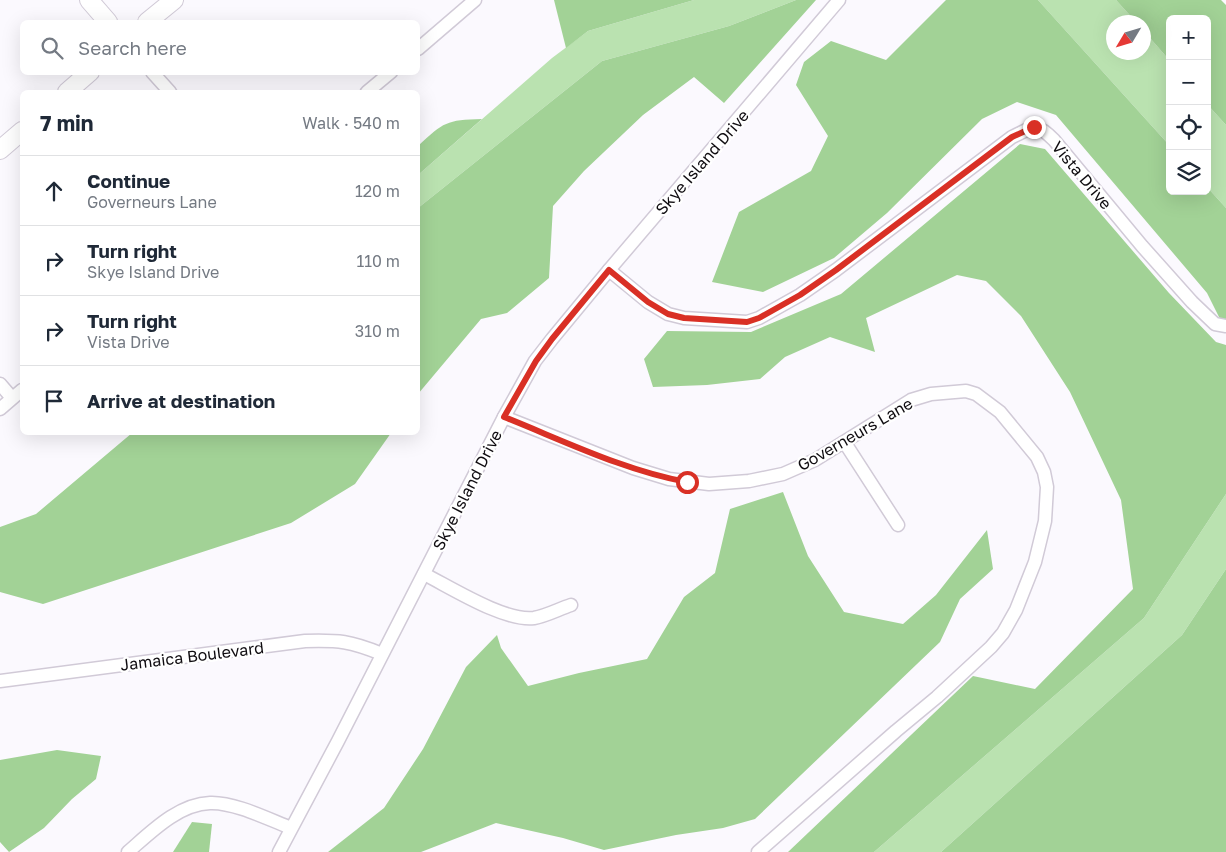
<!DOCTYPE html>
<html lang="en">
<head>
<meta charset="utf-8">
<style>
	body { margin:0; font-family:"Golos Text",sans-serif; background:#f2f2f3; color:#1f2937 }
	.controls { position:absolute; right:15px; top:15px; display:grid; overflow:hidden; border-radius:8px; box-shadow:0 5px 20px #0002 }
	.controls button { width:45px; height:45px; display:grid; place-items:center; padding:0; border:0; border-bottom:1px solid #e0e1e3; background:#fff; color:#1f2937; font:25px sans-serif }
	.compass { position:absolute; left:1106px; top:15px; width:45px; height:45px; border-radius:50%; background:#fff; box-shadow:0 5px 20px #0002; rotate:232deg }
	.stop { position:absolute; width:15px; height:15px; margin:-11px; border:4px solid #d93025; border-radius:50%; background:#fff }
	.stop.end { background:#d93025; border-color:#fff; box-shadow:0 1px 5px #0008 }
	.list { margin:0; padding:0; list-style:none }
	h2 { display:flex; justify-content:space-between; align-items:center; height:65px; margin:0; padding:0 20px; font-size:21px }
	h2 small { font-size:16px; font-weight:400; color:#747a83 }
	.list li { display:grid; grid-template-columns:32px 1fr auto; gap:15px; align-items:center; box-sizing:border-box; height:70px; padding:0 20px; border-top:1px solid #e0e1e3 }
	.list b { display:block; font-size:19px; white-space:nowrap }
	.list p { margin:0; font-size:16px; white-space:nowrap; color:#747a83 }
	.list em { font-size:16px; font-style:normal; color:#747a83 }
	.icon { flex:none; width:28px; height:28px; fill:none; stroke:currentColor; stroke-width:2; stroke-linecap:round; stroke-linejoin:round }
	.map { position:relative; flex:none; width:1226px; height:852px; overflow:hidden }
	.search { position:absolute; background:#fff; box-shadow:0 5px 20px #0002; left:20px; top:20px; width:400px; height:55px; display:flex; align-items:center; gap:12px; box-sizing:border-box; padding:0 18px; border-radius:8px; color:#747a83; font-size:19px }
	.panel { position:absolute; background:#fff; box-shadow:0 5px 20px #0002; left:20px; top:90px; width:400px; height:345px; border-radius:8px }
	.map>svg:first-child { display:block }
	.green { fill:#bae2b0 }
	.forest { fill:#a2d296 }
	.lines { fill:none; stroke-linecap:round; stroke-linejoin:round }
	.street-casing { stroke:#d1cad7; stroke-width:15 }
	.secondary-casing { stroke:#d1cad7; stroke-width:20 }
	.street { stroke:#fff; stroke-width:12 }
	.secondary { stroke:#fff; stroke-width:18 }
	.route { stroke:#d93025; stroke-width:6 }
	.labels { text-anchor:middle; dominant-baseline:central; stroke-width:4.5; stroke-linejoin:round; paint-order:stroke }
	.street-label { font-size:16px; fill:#0f0c10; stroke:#fff }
</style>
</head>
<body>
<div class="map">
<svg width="1226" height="852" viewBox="0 0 1226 852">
	<rect width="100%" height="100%" fill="#fbf9fe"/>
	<g class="green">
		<polygon points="694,0 796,0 729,26 602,61 418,208 418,175 552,58 588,31"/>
		<polygon points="1038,0 1116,0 1136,22 1114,22 1114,52 1144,52 1144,31 1170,61 1170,146"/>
		<polygon points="1207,104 1226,125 1226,208 1207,187"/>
		<polygon points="1226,494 1226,569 1182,635 941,852 874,852 1144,618"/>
	</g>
	<g class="forest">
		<polygon points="554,0 694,0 588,31 566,48"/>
		<polygon points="796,0 816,0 724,103 694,77 643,115 584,171 553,206 549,278 507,313 481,319 418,394 418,208 602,61 729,26"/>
		<polygon points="946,0 1038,0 1170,146 1170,191 1207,191 1207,187 1226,208 1226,331 1207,293 1056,115 1017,102 982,119 887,213 834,258 763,292 712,282 739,212 811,171 828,136 796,85 804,62 831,41 886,60"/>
		<polygon points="1116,0 1221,0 1226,5 1226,125 1207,104 1207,19 1170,19 1170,61 1144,31 1144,22 1136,22"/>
		<path d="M 482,119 L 418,175 L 418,146 C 444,122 446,120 482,119 Z"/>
		<polygon points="1020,144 1045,149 1169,293 1216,342 1226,345 1226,494 1144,618 874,852 788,852 973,676 1035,689 1133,589 1121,500 1070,392 1021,316 986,281 957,275 866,318 875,352 830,337 785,357 760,379 707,385 653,387 644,359 667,331 751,332 841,294"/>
		<polygon points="132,433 132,432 391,433 355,484 291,523 43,604 0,592 0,527 36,514"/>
		<polygon points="783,492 808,556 844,612 903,624 936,595 987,530 993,569 960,599 940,642 755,819 723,828 676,835 604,850 563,838 496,823 421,852 328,852 384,808 423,749 466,667 497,635 501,648 528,686 579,673 647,659 684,597 715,573 730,509"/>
		<polygon points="1226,569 1226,852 941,852 1182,635"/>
		<polygon points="57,750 101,756 96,779 72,799 44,828 9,852 0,842 0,760"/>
		<polygon points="192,822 212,824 209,852 173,852"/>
	</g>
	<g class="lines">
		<g class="street-casing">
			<g id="street">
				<polyline points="418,49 475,0"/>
				<polyline points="152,72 170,92"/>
				<polyline points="367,92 391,72"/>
				<path d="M 609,270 L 648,302 L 668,314 L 684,318 L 747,322 L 759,318 L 800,295 L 836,270 L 1012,137 C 1034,127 1035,121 1054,140 L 1142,246 L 1192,302 L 1215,324 L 1226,326"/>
				<polyline points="0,384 12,398"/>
				<polyline points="0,409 22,390"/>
				<polyline points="504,417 633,468 669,479 709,484 749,481 783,474 815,460 911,400 931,394 966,391 976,394 1000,412 1037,457 1044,472 1047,487 1045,521 1035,562 1016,610 1003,633 991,647 937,697 896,731 758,852"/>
				<polyline points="845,443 898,525"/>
				<path d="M 424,574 C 450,587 505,622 534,618 C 546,616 559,609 571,605"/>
				<path d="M 0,681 L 305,641 C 339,640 350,641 382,654"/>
				<path d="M 128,852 C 150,833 178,804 210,803 C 234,802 268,819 291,828"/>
				<polyline points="279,852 338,741 504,417 535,361 552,339 609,270 839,0"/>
			</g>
		</g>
		<g class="secondary-casing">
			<g id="secondary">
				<polyline points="89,0 108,22"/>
				<polyline points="147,22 174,0"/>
				<polyline points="67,92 90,72"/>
				<polyline points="0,150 22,131"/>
			</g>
		</g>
		<use href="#street" class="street"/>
		<use href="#secondary" class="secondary"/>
	</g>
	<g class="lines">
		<path class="route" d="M 687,482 C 625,471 562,440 504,417 L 536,361 L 552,339 L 609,270 L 648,302 L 668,314 L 684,318 L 747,322 L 759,318 L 800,295 L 836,270 L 1012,137 L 1034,127"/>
	</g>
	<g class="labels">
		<g class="street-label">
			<text transform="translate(702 162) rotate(-49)">Skye Island Drive</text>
			<text transform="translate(1082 175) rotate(50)">Vista Drive</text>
			<text transform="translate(855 434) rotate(-30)">Governeurs Lane</text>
			<text transform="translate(467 490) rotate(-63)">Skye Island Drive</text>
			<text transform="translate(192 656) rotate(-7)">Jamaica Boulevard</text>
		</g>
	</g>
</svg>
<div class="controls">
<button>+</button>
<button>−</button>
<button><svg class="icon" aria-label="locate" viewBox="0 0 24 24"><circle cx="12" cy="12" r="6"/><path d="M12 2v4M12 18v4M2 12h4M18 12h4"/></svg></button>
<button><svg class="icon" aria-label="layers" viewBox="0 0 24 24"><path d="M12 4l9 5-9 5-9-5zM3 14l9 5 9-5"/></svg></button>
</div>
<svg class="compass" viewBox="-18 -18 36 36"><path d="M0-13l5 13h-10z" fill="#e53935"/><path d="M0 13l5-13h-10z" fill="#747a83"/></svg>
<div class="stop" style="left:687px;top:482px"></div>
<div class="stop end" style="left:1034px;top:127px"></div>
<div class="search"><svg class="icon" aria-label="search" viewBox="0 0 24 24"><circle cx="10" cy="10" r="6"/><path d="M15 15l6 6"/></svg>Search here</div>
<section class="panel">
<h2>7 min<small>Walk · 540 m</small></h2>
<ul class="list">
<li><svg class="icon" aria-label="ahead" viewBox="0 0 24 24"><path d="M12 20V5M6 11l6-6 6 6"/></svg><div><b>Continue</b><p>Governeurs Lane</p></div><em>120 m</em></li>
<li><svg class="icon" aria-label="right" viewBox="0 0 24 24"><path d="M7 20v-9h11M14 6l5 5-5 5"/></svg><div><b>Turn right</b><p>Skye Island Drive</p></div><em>110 m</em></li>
<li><svg class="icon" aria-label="right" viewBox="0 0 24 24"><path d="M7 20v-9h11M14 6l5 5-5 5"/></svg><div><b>Turn right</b><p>Vista Drive</p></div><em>310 m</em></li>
<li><svg class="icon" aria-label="arrive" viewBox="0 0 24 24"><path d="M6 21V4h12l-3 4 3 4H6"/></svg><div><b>Arrive at destination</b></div></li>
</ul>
</section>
</div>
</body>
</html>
